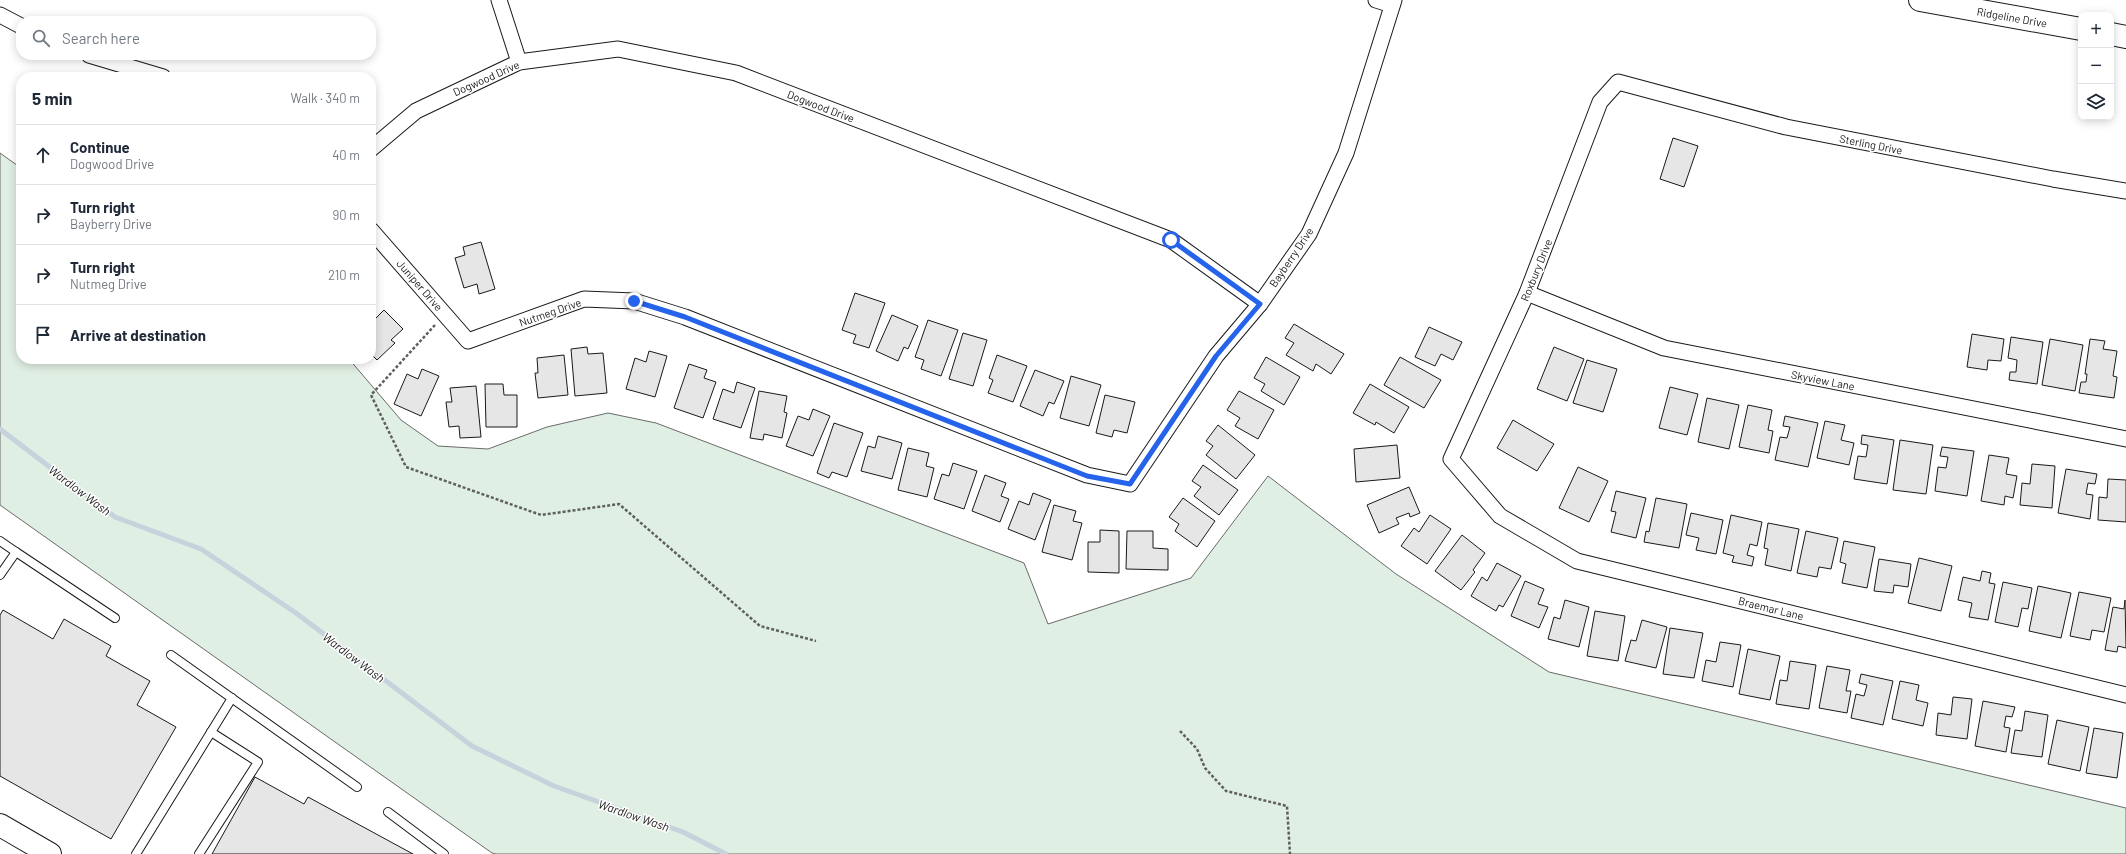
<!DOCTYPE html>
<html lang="en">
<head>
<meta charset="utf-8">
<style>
	body { margin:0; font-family:Barlow,sans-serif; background:#f2f2f3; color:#1f2937 }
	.controls { position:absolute; right:12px; top:12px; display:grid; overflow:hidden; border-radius:8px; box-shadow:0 2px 10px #0003 }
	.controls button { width:36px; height:36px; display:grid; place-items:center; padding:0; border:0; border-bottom:1px solid #e0e1e3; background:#fff; color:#1f2937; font:20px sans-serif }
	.stop { position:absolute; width:12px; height:12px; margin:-9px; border:3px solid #2563eb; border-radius:50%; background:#fff }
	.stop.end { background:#2563eb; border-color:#fff; box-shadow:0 1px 4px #0008 }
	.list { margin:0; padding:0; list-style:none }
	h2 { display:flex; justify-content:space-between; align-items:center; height:52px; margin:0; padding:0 16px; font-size:17px }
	h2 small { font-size:13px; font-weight:400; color:#747a83 }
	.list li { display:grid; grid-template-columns:26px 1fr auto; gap:12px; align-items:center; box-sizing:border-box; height:60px; padding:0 16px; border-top:1px solid #e0e1e3 }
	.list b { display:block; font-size:15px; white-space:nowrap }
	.list p { margin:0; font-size:13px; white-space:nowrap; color:#747a83 }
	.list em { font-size:13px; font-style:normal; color:#747a83 }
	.icon { flex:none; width:22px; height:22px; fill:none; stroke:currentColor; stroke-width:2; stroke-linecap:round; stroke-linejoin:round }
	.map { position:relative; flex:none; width:2126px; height:854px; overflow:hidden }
	.search { position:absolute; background:#fff; box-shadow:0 2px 10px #0003; left:16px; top:16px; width:360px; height:44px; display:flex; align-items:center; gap:10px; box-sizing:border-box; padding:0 14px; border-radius:16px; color:#747a83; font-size:15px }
	.panel { position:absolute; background:#fff; box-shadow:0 2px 10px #0003; left:16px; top:72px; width:360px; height:292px; border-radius:16px }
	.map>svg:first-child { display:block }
	.green { fill:#e0efe3; stroke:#6a6a6a }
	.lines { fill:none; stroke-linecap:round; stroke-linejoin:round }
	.stream { stroke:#c6d2dc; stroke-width:5 }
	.building { fill:#e6e6e6; stroke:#1a1a1a }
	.lane-casing { stroke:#1a1a1a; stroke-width:10 }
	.street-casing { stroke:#1a1a1a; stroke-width:17 }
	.secondary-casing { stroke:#1a1a1a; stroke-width:24 }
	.path { stroke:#5f5f5f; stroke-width:2.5; stroke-dasharray:3 2; stroke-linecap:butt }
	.lane { stroke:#fff; stroke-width:8 }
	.street { stroke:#fff; stroke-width:15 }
	.secondary { stroke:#fff; stroke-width:22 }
	.route { stroke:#2563eb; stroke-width:5 }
	.labels { text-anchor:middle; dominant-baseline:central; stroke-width:3; stroke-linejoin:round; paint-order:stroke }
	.street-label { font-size:11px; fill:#1a1a1a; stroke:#fff }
	.water-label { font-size:12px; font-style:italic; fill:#1a1a1a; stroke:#fff }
</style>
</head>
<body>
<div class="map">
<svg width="2126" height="854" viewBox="0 0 2126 854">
	<rect width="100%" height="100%" fill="#fff"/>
	<polygon class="green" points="0,153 21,168 21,359 349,359 401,420 438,446 488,449 547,427 608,413 656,423 1024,563 1048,624 1191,578 1268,476 1396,574 1549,672 2126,808 2126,854 496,854 492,853 0,505"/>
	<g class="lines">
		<polyline class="stream" points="0,429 115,517 201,549 296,613 472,746 554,786 683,832 726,854"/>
	</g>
	<g class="building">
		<polygon points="1673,138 1698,146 1684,187 1660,179"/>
		<polygon points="481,242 495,289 479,294 477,284 464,288 455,258 465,255 463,247"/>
		<polygon points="855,293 885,303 869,348 853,343 856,335 842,330"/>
		<polygon points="384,310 403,329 391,340 395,343 377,360 371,354 371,323"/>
		<polygon points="892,315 918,326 908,349 904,347 898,361 876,351"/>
		<polygon points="928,320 958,330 941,376 921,369 924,360 915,357"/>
		<polygon points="1294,324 1344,354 1331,374 1316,364 1313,371 1286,355 1294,343 1285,338"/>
		<polygon points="1429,327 1462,342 1453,360 1441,354 1435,366 1415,357"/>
		<polygon points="963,333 987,340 973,386 949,379"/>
		<polygon points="1972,334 2004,339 2001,361 1988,360 1987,370 1967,367"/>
		<polygon points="2011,337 2043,342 2037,384 2009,380 2010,372 2016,372 2017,360 2008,358"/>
		<polygon points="2050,339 2083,345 2075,391 2042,385"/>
		<polygon points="2090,339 2105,341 2103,349 2117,351 2113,376 2117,377 2114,398 2079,393 2081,382 2086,382 2087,374 2085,374"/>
		<polygon points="587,347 588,354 603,353 607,393 575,396 571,349"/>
		<polygon points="1554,347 1584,359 1567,401 1537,389"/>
		<polygon points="649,351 667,356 655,397 626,389 635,358 646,362"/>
		<polygon points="564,355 568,395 538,398 535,373 538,373 537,358"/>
		<polygon points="997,355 1027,366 1013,402 988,393 993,380 989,378"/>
		<polygon points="1266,357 1300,377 1284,405 1261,391 1265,384 1254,378"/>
		<polygon points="1400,357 1441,380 1424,408 1384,385"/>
		<polygon points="1587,360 1617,369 1603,412 1573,403"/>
		<polygon points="689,364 707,370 704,378 716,382 703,418 674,408"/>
		<polygon points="422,369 439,376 421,416 394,404 407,374 418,379"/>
		<polygon points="1035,370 1064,381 1054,404 1049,402 1043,416 1020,406"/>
		<polygon points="1071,376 1101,385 1089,426 1060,418"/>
		<polygon points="737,382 755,388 741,428 713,419 723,389 734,393"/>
		<polygon points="485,384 503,384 504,395 517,395 517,427 486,427"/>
		<polygon points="1370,384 1409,407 1394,433 1376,422 1375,425 1353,413"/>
		<polygon points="476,386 481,437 460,438 459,426 449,427 446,402 452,402 450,388"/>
		<polygon points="1670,387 1698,394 1687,435 1659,428"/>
		<polygon points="759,391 787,396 784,412 787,413 782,438 764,434 763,440 750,438"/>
		<polygon points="1239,391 1274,410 1258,439 1235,426 1240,418 1227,410"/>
		<polygon points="1105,395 1135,402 1127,433 1114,430 1112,437 1096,433"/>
		<polygon points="1707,398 1739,405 1729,449 1698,442"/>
		<polygon points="1748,405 1772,410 1768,430 1773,431 1769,453 1739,447"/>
		<polygon points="813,409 830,416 813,456 786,446 798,416 809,420"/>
		<polygon points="1785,416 1818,423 1808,467 1775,460 1780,437 1787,438 1790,427 1783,426"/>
		<polygon points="1513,420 1554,444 1537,471 1497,448"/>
		<polygon points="1825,421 1845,425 1841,440 1854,443 1849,465 1817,458"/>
		<polygon points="834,423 863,433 847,477 832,472 829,478 817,473"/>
		<polygon points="1218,425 1255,455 1236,479 1206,455 1213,446 1206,441"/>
		<polygon points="1862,435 1894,440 1887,484 1854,479 1858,456 1866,457 1868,445 1861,444"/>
		<polygon points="878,436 902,443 892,479 861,471 868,446 875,448"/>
		<polygon points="1900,440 1933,445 1926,494 1893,490"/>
		<polygon points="1397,445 1400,478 1356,482 1354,449"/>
		<polygon points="1942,447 1974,451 1967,496 1935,491 1938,467 1946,468 1948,457 1940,456"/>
		<polygon points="908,448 929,453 926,466 934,468 927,497 898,490"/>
		<polygon points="1989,455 2009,458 2006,474 2017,476 2013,498 2005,496 2004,505 1981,501"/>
		<polygon points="953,463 977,471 964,509 934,499 942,474 949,476"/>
		<polygon points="2032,464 2055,466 2052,508 2020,505 2022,483 2030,484"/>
		<polygon points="1203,465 1238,490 1219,515 1194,496 1201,487 1192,481"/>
		<polygon points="1578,467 1608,481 1589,522 1559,508"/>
		<polygon points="2066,469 2097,474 2095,484 2088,483 2086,494 2093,495 2090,519 2058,513"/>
		<polygon points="985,475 1006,483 1001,496 1009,499 1000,522 972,511"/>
		<polygon points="2108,479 2126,480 2126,522 2098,520 2099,497 2107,498"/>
		<polygon points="1409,487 1420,513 1410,517 1409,513 1396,518 1399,524 1379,533 1367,505"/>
		<polygon points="1616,491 1646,498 1636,538 1611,532 1616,512 1611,511"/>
		<polygon points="1033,493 1051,500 1035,540 1008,529 1019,501 1029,505"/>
		<polygon points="1183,498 1215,521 1197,547 1175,531 1179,524 1169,517"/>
		<polygon points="1656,498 1687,504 1679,548 1644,542 1646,531 1649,532"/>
		<polygon points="1054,505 1076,511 1073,521 1082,523 1072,560 1042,552"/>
		<polygon points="1691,513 1723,520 1716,554 1696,550 1699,538 1686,535"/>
		<polygon points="1430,515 1451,529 1427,564 1401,546 1414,528 1419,532"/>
		<polygon points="1731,515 1762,522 1757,546 1750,544 1747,555 1754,557 1752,566 1732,562 1734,556 1723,553"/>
		<polygon points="1768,523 1799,529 1791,571 1765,565 1768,549 1764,548"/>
		<polygon points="1100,530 1119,531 1119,573 1088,572 1088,542 1100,542"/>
		<polygon points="1127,531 1153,531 1153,548 1168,549 1168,570 1126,569"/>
		<polygon points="1806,531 1838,538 1831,569 1819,567 1817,577 1797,573"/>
		<polygon points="1462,535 1485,553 1473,570 1475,572 1461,590 1435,571"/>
		<polygon points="1844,541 1875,547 1867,588 1842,583 1846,564 1840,562"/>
		<polygon points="1919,558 1952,566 1941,611 1908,603"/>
		<polygon points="1879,559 1911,564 1908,587 1894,585 1893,593 1874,591"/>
		<polygon points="1497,563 1521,576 1503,607 1499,605 1496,611 1471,596 1482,577 1487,581"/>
		<polygon points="1982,571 1991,573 1989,583 1995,584 1988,620 1969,617 1972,603 1958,600 1963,577 1980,581"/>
		<polygon points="1525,581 1544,589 1538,604 1548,607 1539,628 1511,616"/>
		<polygon points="2003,582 2032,588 2028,609 2022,608 2018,627 1995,622"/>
		<polygon points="2038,586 2071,593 2061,638 2029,631"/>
		<polygon points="2079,592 2111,598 2104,632 2092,630 2090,640 2070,636"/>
		<polygon points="1565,600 1589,607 1579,647 1548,639 1554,617 1560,619"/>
		<polygon points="2125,600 2126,648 2118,646 2117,652 2105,650 2113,607 2124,609"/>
		<polygon points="3,610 53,639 64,619 111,646 106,656 150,681 137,705 176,727 111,839 0,776 0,615"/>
		<polygon points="1595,611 1625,616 1618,661 1587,656"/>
		<polygon points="1642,620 1667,627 1656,668 1625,661 1631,640 1636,641"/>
		<polygon points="1670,628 1703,633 1694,678 1663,674"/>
		<polygon points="1720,642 1741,645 1733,687 1702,681 1706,660 1716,662"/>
		<polygon points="1748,649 1780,656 1770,700 1739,694"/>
		<polygon points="1790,661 1816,665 1809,709 1776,704 1780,680 1787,681"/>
		<polygon points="1827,666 1850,670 1846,691 1851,691 1847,713 1819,708"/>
		<polygon points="1861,674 1893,681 1883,725 1851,718 1856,694 1864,696 1867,685 1859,683"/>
		<polygon points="1900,681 1919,685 1916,700 1928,703 1923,726 1892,719"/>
		<polygon points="1953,697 1972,699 1967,739 1936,735 1938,713 1951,715"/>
		<polygon points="1983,701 2015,707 2012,717 2006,716 2004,727 2010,728 2006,752 1975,746"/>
		<polygon points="2025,711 2048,715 2042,757 2011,753 2015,730 2022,731"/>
		<polygon points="2057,720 2089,727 2080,771 2048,764"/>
		<polygon points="2094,728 2123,733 2117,778 2086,773"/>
		<polygon points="255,777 304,804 308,797 413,854 212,854"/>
	</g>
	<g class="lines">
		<g class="lane-casing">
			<g id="lane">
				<polyline points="0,541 16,552"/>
				<polyline points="0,575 16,552 115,618"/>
				<polyline points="171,655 357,787"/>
				<polyline points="388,812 444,854"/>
				<polyline points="136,854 232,698"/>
				<polyline points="199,854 258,762 211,732"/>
			</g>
		</g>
		<g class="street-casing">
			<g id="street">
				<polyline points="499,0 519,62"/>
				<polyline points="1376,0 1392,5"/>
				<polyline points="0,15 21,26"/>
				<polyline points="89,55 163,77"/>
				<polyline points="371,149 416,111 519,62 618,49 736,73 1171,240 1260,304"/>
				<polyline points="2126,191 2053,179 1786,127 1618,82 1600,102 1527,293 1451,459 1500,516 1577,561 2126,695"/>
				<polyline points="371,230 468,341 584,299 634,301 685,317 1087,475 1130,484 1216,356 1260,304 1309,234 1346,153 1394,0"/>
				<polyline points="1527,293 1664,348 2126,439"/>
			</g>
		</g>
		<g class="secondary-casing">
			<g id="secondary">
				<polyline points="1920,0 2081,29"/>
				<polyline points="2111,34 2126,37"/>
				<polyline points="0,825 50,854"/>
			</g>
		</g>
		<g class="path">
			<polyline points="435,325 371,395 406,467 541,515 619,504 760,626 816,641"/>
			<polyline points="1180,731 1197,749 1205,768 1226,791 1287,806 1290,854"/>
		</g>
		<use href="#lane" class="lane"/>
		<use href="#street" class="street"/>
		<use href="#secondary" class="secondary"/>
	</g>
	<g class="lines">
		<polyline class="route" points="634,301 685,317 1087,476 1130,484 1216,356 1260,304 1171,240"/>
	</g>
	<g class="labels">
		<g class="street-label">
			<text transform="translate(2012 17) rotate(10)">Ridgeline Drive</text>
			<text transform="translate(486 78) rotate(-24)">Dogwood Drive</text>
			<text transform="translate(821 106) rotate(21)">Dogwood Drive</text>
			<text transform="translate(1871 144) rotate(11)">Sterling Drive</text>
			<text transform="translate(1291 257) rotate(-56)">Bayberry Drive</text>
			<text transform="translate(1536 270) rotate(-68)">Roxbury Drive</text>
			<text transform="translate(420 285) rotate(49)">Juniper Drive</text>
			<text transform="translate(550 312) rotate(-19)">Nutmeg Drive</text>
			<text transform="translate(1823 380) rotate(11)">Skyview Lane</text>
			<text transform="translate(1771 608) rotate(14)">Braemar Lane</text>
		</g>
		<g class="water-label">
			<text transform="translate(80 490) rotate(37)">Wardlow Wash</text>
			<text transform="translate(354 657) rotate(37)">Wardlow Wash</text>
			<text transform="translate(634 815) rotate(19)">Wardlow Wash</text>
		</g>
	</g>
</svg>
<div class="controls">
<button>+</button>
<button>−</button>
<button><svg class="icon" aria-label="layers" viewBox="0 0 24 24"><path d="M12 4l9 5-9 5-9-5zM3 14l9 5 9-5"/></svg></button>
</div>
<div class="stop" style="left:1171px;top:240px"></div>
<div class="stop end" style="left:634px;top:301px"></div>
<div class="search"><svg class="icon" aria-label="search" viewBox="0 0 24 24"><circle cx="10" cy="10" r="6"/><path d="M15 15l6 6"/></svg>Search here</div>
<section class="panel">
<h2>5 min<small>Walk · 340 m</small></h2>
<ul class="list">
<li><svg class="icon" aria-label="ahead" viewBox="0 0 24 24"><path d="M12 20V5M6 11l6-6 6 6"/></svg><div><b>Continue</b><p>Dogwood Drive</p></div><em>40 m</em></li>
<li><svg class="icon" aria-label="right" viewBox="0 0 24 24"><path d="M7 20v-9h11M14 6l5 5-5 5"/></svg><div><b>Turn right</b><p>Bayberry Drive</p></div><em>90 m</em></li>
<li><svg class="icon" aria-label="right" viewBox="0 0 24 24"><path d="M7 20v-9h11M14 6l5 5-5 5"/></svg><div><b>Turn right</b><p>Nutmeg Drive</p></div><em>210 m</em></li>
<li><svg class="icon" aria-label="arrive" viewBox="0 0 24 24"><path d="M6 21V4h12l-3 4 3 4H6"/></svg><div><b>Arrive at destination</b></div></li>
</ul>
</section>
</div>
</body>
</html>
